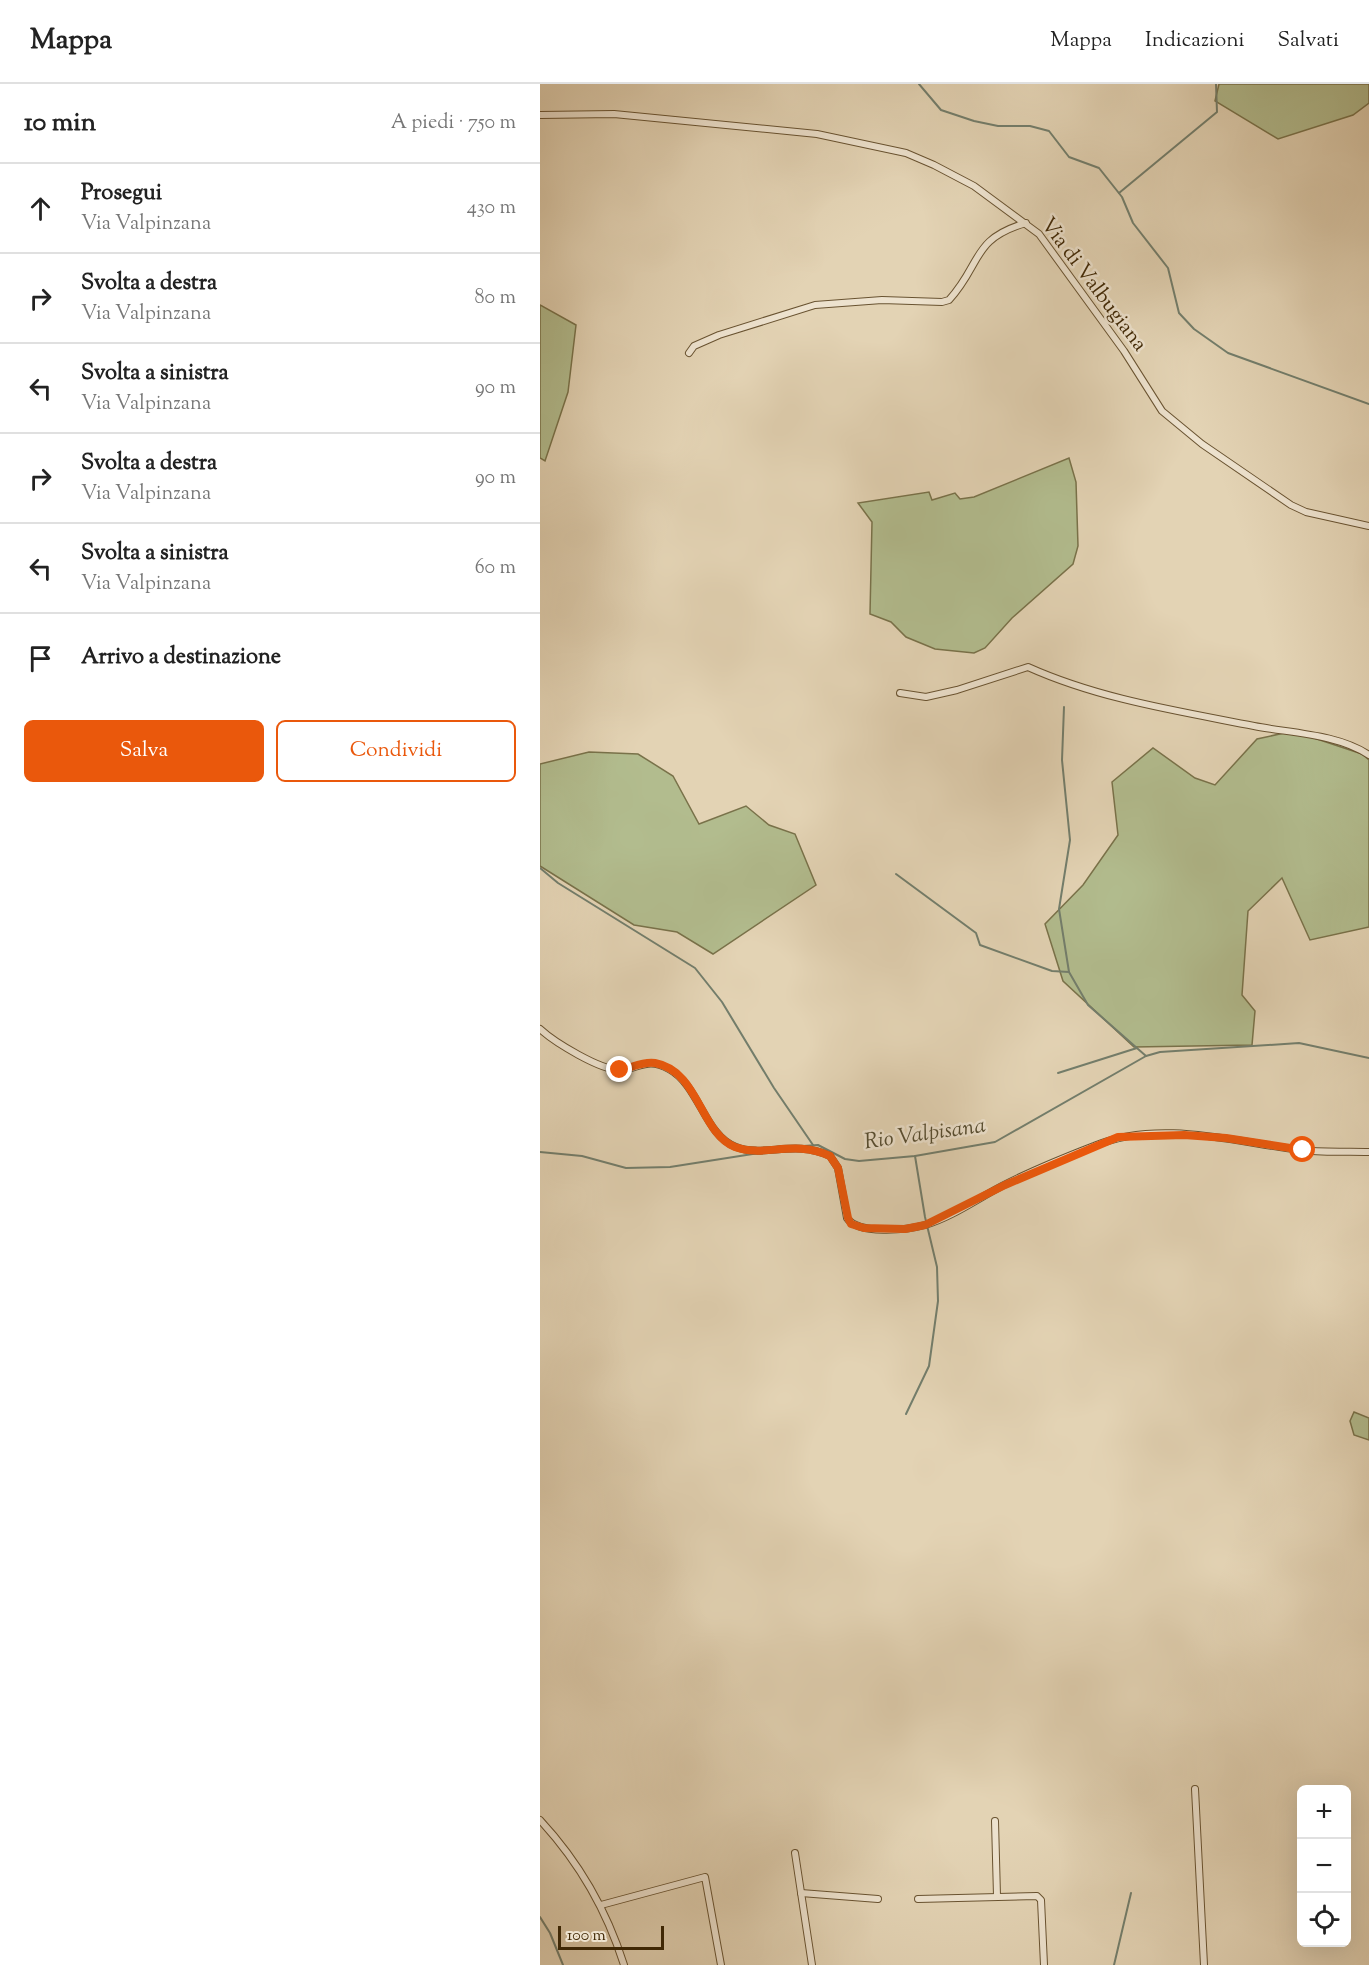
<!DOCTYPE html>
<html lang="it">
<head>
<meta charset="utf-8">
<style>
	body { margin:0; font-family:"Sorts Mill Goudy",serif; background:#f6f6f6; color:#222 }
	.controls { position:absolute; right:18px; bottom:18px; display:grid; overflow:hidden; border-radius:9px; box-shadow:0 6px 24px #0002 }
	.controls button { width:54px; height:54px; display:grid; place-items:center; padding:0; border:0; border-bottom:2px solid #e0e0e0; background:#fff; color:#222; font:30px sans-serif }
	.scale { position:absolute; left:18px; bottom:15px; width:106px; box-sizing:border-box; padding-left:6px; border:3px solid #402805; border-top:0; font-size:16px; line-height:21px; white-space:nowrap; color:#402805; -webkit-text-stroke:4px #ede2ce; paint-order:stroke }
	.stop { position:absolute; width:18px; height:18px; margin:-14px; border:4px solid #ea580c; border-radius:50%; background:#fff }
	.stop.end { background:#ea580c; border-color:#fff; box-shadow:0 2px 6px #0008 }
	.list { margin:0; padding:0; list-style:none }
	h2 { display:flex; justify-content:space-between; align-items:center; height:78px; margin:0; padding:0 24px; font-size:26px }
	h2 small { font-size:20px; font-weight:400; color:#767676 }
	.list li { display:grid; grid-template-columns:39px 1fr auto; gap:18px; align-items:center; box-sizing:border-box; height:90px; padding:0 24px; border-top:2px solid #e0e0e0 }
	.list b { display:block; font-size:22px; white-space:nowrap }
	.list p { margin:0; font-size:20px; white-space:nowrap; color:#767676 }
	.list em { font-size:20px; font-style:normal; color:#767676 }
	.actions { display:flex; gap:12px; padding:18px 24px }
	.actions a { flex:1; padding:14px 0; border:2px solid #ea580c; border-radius:9px; text-align:center; font-size:21px; color:#ea580c }
	.actions .main { background:#ea580c; color:#fff }
	.icon { flex:none; width:33px; height:33px; fill:none; stroke:currentColor; stroke-width:2; stroke-linecap:round; stroke-linejoin:round }
	.map { position:relative; flex:none; width:829px; height:1881px; overflow:hidden }
	header { display:flex; align-items:center; gap:36px; box-sizing:border-box; height:84px; padding:0 30px; background:#fff; border-bottom:2px solid #e0e0e0 }
	header strong { font-size:28px }
	nav { display:flex; gap:33px; margin-inline-start:auto; font-size:21px }
	main { display:flex }
	aside { flex:1; background:#fff }
	.map>svg:first-child { display:block }
	.green { fill:#b2bc8e; stroke:#79724a; stroke-width:1.5 }
	.lines { fill:none; stroke-linecap:round; stroke-linejoin:round }
	.stream { stroke:#737e6c; stroke-width:2 }
	.street-casing { stroke:#695331; stroke-width:8 }
	.street { stroke:#ede2ce; stroke-width:6 }
	.route { stroke:#ea580c; stroke-width:8 }
	.labels { text-anchor:middle; dominant-baseline:central; stroke-width:5; stroke-linejoin:round; paint-order:stroke }
	.street-label { font-size:21px; fill:#402805; stroke:#ede2ce }
	.water-label { font-size:22px; font-style:italic; fill:#554c30; stroke:#ede2ce }
</style>
</head>
<body>
<header>
<strong>Mappa</strong>
<nav><a>Mappa</a><a>Indicazioni</a><a>Salvati</a></nav>
</header>
<main>
<aside>
<h2>10 min<small>A piedi · 750 m</small></h2>
<ul class="list">
<li><svg class="icon" aria-label="ahead" viewBox="0 0 24 24"><path d="M12 20V5M6 11l6-6 6 6"/></svg><div><b>Prosegui</b><p>Via Valpinzana</p></div><em>430 m</em></li>
<li><svg class="icon" aria-label="right" viewBox="0 0 24 24"><path d="M7 20v-9h11M14 6l5 5-5 5"/></svg><div><b>Svolta a destra</b><p>Via Valpinzana</p></div><em>80 m</em></li>
<li><svg class="icon" aria-label="left" viewBox="0 0 24 24"><path d="M17 20v-9H6M10 6l-5 5 5 5"/></svg><div><b>Svolta a sinistra</b><p>Via Valpinzana</p></div><em>90 m</em></li>
<li><svg class="icon" aria-label="right" viewBox="0 0 24 24"><path d="M7 20v-9h11M14 6l5 5-5 5"/></svg><div><b>Svolta a destra</b><p>Via Valpinzana</p></div><em>90 m</em></li>
<li><svg class="icon" aria-label="left" viewBox="0 0 24 24"><path d="M17 20v-9H6M10 6l-5 5 5 5"/></svg><div><b>Svolta a sinistra</b><p>Via Valpinzana</p></div><em>60 m</em></li>
<li><svg class="icon" aria-label="arrive" viewBox="0 0 24 24"><path d="M6 21V4h12l-3 4 3 4H6"/></svg><div><b>Arrivo a destinazione</b></div></li>
</ul>
<div class="actions"><a class="main">Salva</a><a>Condividi</a></div>
</aside>
<div class="map">
<svg width="829" height="1881" viewBox="0 0 829 1881">
	<rect width="100%" height="100%" fill="#e3d3b4"/>
	<filter id="stains"><feTurbulence type="fractalNoise" baseFrequency=".00333" numOctaves="4"/><feColorMatrix values="0 0 0 0 .2 0 0 0 0 .09 0 0 0 0 .02 0 0 0 .5 -.17"/></filter>
	<radialGradient id="worn" r=".72"><stop offset=".6" stop-color="#630" stop-opacity="0"/><stop offset="1" stop-color="#630" stop-opacity=".3"/></radialGradient>
	<g class="green">
		<polygon points="679,0 829,0 829,19 813,31 738,55 675,17"/>
		<polygon points="0,221 36,241 28,308 5,377 0,374"/>
		<polygon points="529,374 536,398 538,462 533,480 472,534 445,564 434,569 395,565 366,553 351,538 330,530 332,438 318,419 389,408 392,416 415,409 420,415 434,413"/>
		<polygon points="753,647 822,670 829,676 829,843 770,856 742,794 708,827 702,911 715,927 712,961 594,963 523,897 505,840 543,801 578,751 572,698 613,664 655,694 675,701 717,655"/>
		<polygon points="49,668 98,670 133,692 159,740 206,722 229,741 255,750 276,801 173,870 137,848 94,841 0,782 0,680"/>
		<polygon points="814,1328 829,1334 829,1356 814,1351 810,1337"/>
	</g>
	<g class="lines">
		<g class="stream">
			<polyline points="379,0 401,26 434,37 458,42 490,42 509,47 529,73 559,84 582,113 593,139 628,184 639,229 654,245 688,269 829,320"/>
			<polyline points="579,109 677,28 676,0"/>
			<polyline points="524,623 522,676 530,756 519,825 529,888 548,921 606,972"/>
			<polyline points="0,784 18,799 155,884 182,918 234,1004 273,1061"/>
			<polyline points="356,790 436,849 440,861 512,887 529,888"/>
			<polyline points="518,989 597,964"/>
			<polyline points="263,1062 278,1061 305,1075 319,1077 375,1072 455,1058 606,972 620,968 759,959 829,974"/>
			<polyline points="0,1068 42,1072 86,1084 130,1083 219,1069"/>
			<polyline points="366,1330 389,1282 398,1217 397,1183 385,1133 375,1072"/>
			<polyline points="0,1833 10,1849 23,1881"/>
			<polyline points="574,1881 591,1809"/>
		</g>
		<g class="street-casing">
			<g id="street">
				<polyline points="0,31 74,30 277,50 366,69 394,81 434,102 499,150 584,267 622,327 662,360 751,421 766,428 829,442"/>
				<path d="M 149,269 L 154,262 L 179,251 L 275,221 L 342,216 L 402,218 L 409,216 C 442,180 431,155 486,139"/>
				<path d="M 360,609 L 386,613 L 417,606 L 488,583 C 559,615 638,627 714,642 C 750,649 798,650 829,671"/>
				<path d="M 0,945 C 14,958 61,987 81,986 C 101,984 107,973 129,985 C 159,1001 165,1052 196,1063 C 225,1074 254,1055 290,1072 L 298,1084 L 307,1134 C 318,1151 367,1146 385,1141 C 412,1133 437,1115 462,1102 C 491,1087 523,1074 554,1062 C 619,1035 694,1058 761,1066 C 783,1069 807,1067 829,1068"/>
				<polyline points="655,1705 664,1881"/>
				<path d="M 0,1736 C 39,1778 67,1827 84,1881"/>
				<polyline points="455,1737 457,1812"/>
				<polyline points="255,1769 272,1881"/>
				<polyline points="261,1809 338,1815"/>
				<polyline points="378,1815 497,1812 501,1816 504,1881"/>
				<polyline points="61,1821 165,1793 181,1881"/>
			</g>
		</g>
		<use href="#street" class="street"/>
	</g>
	<g class="lines">
		<path class="route" d="M 80,986 C 92,984 102,977 115,979 C 159,987 160,1049 195,1063 C 225,1074 253,1055 290,1072 L 298,1084 L 308,1134 L 311,1140 L 324,1144 L 365,1145 L 385,1141 L 465,1101 L 578,1053 L 644,1051 L 686,1054 L 763,1066"/>
	</g>
	<g class="labels">
		<g class="street-label">
			<text transform="translate(553 201) rotate(53)">Via di Valbugiana</text>
		</g>
		<g class="water-label">
			<text transform="translate(385 1051) rotate(-8)">Rio Valpisana</text>
		</g>
	</g>
	<rect width="100%" height="100%" filter="url(#stains)"/>
	<rect width="100%" height="100%" fill="url(#worn)"/>
</svg>
<div class="controls">
<button>+</button>
<button>−</button>
<button><svg class="icon" aria-label="locate" viewBox="0 0 24 24"><circle cx="12" cy="12" r="6"/><path d="M12 2v4M12 18v4M2 12h4M18 12h4"/></svg></button>
</div>
<div class="scale">100 m</div>
<div class="stop" style="left:763px;top:1066px"></div>
<div class="stop end" style="left:80px;top:986px"></div>
</div>
</main>
</body>
</html>
